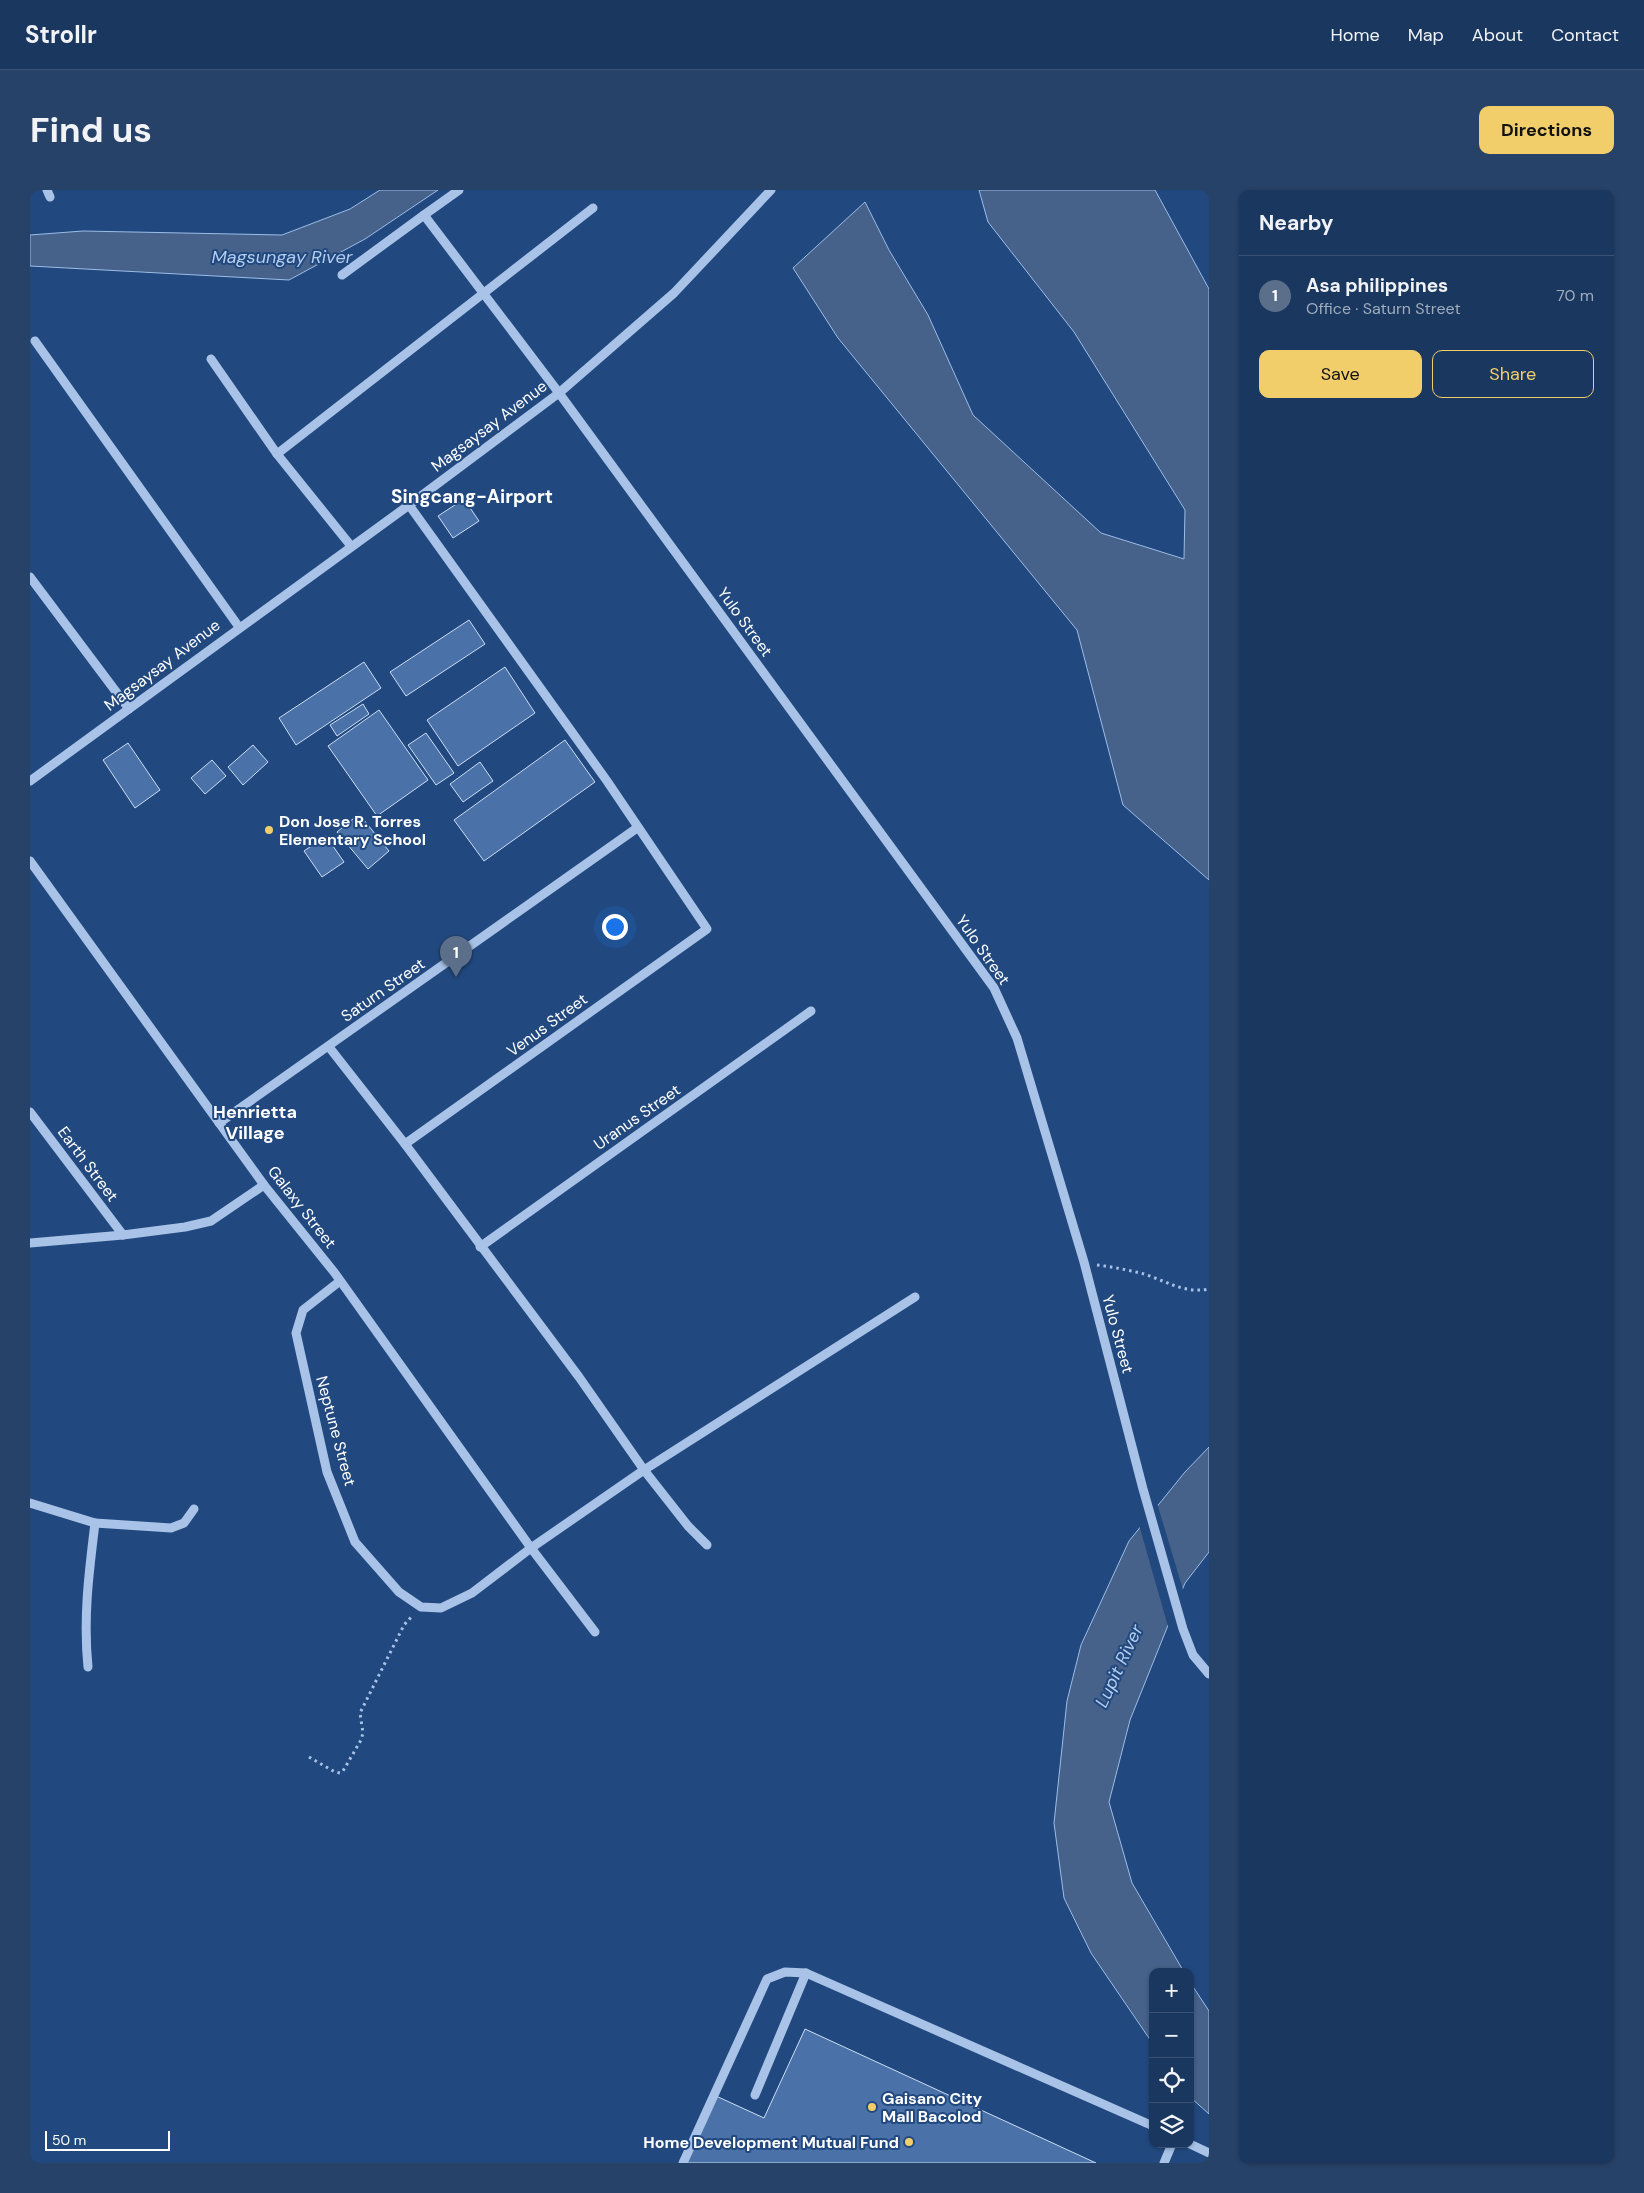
<!DOCTYPE html>
<html lang="en">
<head>
<meta charset="utf-8">
<style>
	body { margin:0; font-family:"DM Sans",sans-serif; background:#274268; color:#f1f3f6 }
	.controls { position:absolute; right:15px; bottom:15px; display:grid; overflow:hidden; border-radius:10px; box-shadow:0 1px 4px #0004 }
	.controls button { width:45px; height:45px; display:grid; place-items:center; padding:0; border:0; border-bottom:1px solid #385174; background:#1a375f; color:#f1f3f6; font:25px sans-serif }
	.scale { position:absolute; left:15px; bottom:12px; width:125px; box-sizing:border-box; padding-left:5px; border:2px solid #fff; border-top:0; font-size:14px; line-height:18px; white-space:nowrap; color:#fff; -webkit-text-stroke:4px #22497f; paint-order:stroke }
	.you { position:absolute; left:584px; top:736px; width:18px; height:18px; margin:-12px; border:4px solid #fff; border-radius:50%; background:#1a73e8; box-shadow:0 0 0 8px #1a73e833 }
	.badge { display:grid; place-items:center; width:32px; height:32px; border-radius:50%; background:#f2ce6b; color:#fff; font-size:16px; font-weight:700 }
	.pin { position:absolute; translate:-50% -41px; filter:drop-shadow(0 1px 2px #0008) }
	.pin::after { content:''; position:absolute; top:26px; width:18px; height:15px; background:inherit; clip-path:polygon(0 0,100% 0,50% 100%) }
	.list { margin:0; padding:0; list-style:none }
	h2 { display:flex; justify-content:space-between; align-items:center; height:65px; margin:0; padding:0 20px; font-size:21px }
	h2 small { font-size:16px; font-weight:400; color:#9facbd }
	.list li { display:grid; grid-template-columns:32px 1fr auto; gap:15px; align-items:center; box-sizing:border-box; height:80px; padding:0 20px; border-top:1px solid #385174 }
	.list b { display:block; font-size:19px; white-space:nowrap }
	.list p { margin:0; font-size:16px; white-space:nowrap; color:#9facbd }
	.list em { font-size:16px; font-style:normal; color:#9facbd }
	.actions { display:flex; gap:10px; padding:15px 20px }
	.actions a { flex:1; padding:11px 0; border:1px solid #f2ce6b; border-radius:10px; text-align:center; font-size:18px; color:#f2ce6b }
	.actions .main { background:#f2ce6b; color:#111 }
	.icon { flex:none; width:28px; height:28px; fill:none; stroke:currentColor; stroke-width:2; stroke-linecap:round; stroke-linejoin:round }
	.map { position:relative; flex:none; width:1179px; height:1973px; overflow:hidden; border-radius:10px }
	header { display:flex; align-items:center; gap:30px; box-sizing:border-box; height:70px; padding:0 25px; background:#1a375f; border-bottom:1px solid #385174 }
	header strong { font-size:24px }
	nav { display:flex; gap:28px; margin-inline-start:auto; font-size:18px }
	.intro { display:flex; align-items:center; justify-content:space-between; box-sizing:border-box; height:120px; padding:0 30px }
	h1 { margin:0; font-size:35px }
	.button { padding:12px 22px; border-radius:10px; background:#f2ce6b; color:#111; font-size:18px; font-weight:700 }
	main { display:flex; gap:30px; padding:0 30px }
	aside { flex:1; background:#1a375f; border-radius:10px; box-shadow:0 1px 4px #0004 }
	.map>svg:first-child { display:block }
	.water { fill:#46628a; stroke:#9cbde8 }
	.pier { fill:#22497f }
	.building { fill:#4b72a8; stroke:#cbddf5 }
	.lines { fill:none; stroke-linecap:round; stroke-linejoin:round }
	.path { stroke:#a8c3e7; stroke-width:3; stroke-dasharray:2.5 4; stroke-linecap:butt }
	.minor { stroke:#a8c3e7; stroke-width:9 }
	.poi-dot { fill:#f2ce6b; stroke:#22497f; stroke-width:2 }
	.labels { text-anchor:middle; dominant-baseline:central; stroke-width:4; stroke-linejoin:round; paint-order:stroke }
	.street-label { font-size:16px; fill:#fff; stroke:#22497f }
	.poi-label { font-size:16px; font-weight:bold; fill:#fff; stroke:#22497f; text-anchor:start }
	.water-label { font-size:18px; font-style:italic; fill:#b3cdee; stroke:#22497f }
	.neighbourhood-label { font-size:18px; font-weight:bold; fill:#fff; stroke:#22497f }
	.quarter-label { font-size:19px; font-weight:bold; fill:#fff; stroke:#22497f }
</style>
</head>
<body>
<header>
<strong>Strollr</strong>
<nav><a>Home</a><a>Map</a><a>About</a><a>Contact</a></nav>
</header>
<div class="intro"><h1>Find us</h1><a class="button">Directions</a></div>
<main>
<div class="map">
<svg width="1179" height="1973" viewBox="0 0 1179 1973">
	<rect width="100%" height="100%" fill="#22497f"/>
	<g class="water">
		<polygon points="350,0 408,0 335,49 259,90 0,76 0,45 53,41 252,45 320,19"/>
		<polygon points="949,0 1125,0 1179,99 1179,690 1093,615 1047,440 808,148 763,78 835,12 859,60 898,125 943,225 1071,343 1154,369 1155,320 1044,142 958,32"/>
		<polygon points="1179,1257 1179,1362 1155,1393 1100,1530 1079,1612 1102,1693 1154,1782 1123,1782 1123,1854 1061,1763 1034,1708 1024,1633 1037,1511 1051,1455 1099,1351 1155,1282"/>
		<polygon points="1160,1792 1179,1821 1179,1924 1160,1907"/>
	</g>
	<polygon class="pier" points="1127,1313 1154,1403 1139,1440 1109,1335"/>
	<g class="building">
		<polygon points="434,309 449,331 423,348 408,326"/>
		<polygon points="439,430 455,454 376,506 360,482"/>
		<polygon points="334,472 351,498 266,555 249,528"/>
		<polygon points="475,477 505,523 428,576 397,530"/>
		<polygon points="333,514 339,524 307,546 300,535"/>
		<polygon points="349,520 398,590 347,626 298,556"/>
		<polygon points="396,543 424,583 406,595 378,555"/>
		<polygon points="535,550 565,592 454,671 424,630"/>
		<polygon points="98,553 130,600 105,618 73,570"/>
		<polygon points="223,555 238,572 213,595 198,577"/>
		<polygon points="182,570 196,586 175,604 161,588"/>
		<polygon points="450,572 463,591 433,612 420,594"/>
		<polygon points="329,624 359,661 338,679 307,642"/>
		<polygon points="296,646 314,672 292,687 274,661"/>
		<polygon points="775,1839 1066,1973 656,1973 686,1906 734,1928"/>
	</g>
	<g class="lines">
		<g class="path">
			<path d="M 1067,1075 C 1083,1077 1099,1080 1114,1084 C 1136,1091 1155,1104 1179,1099"/>
			<polyline points="279,1567 305,1582 310,1583 313,1581 331,1550 333,1543 330,1523 374,1435 383,1425"/>
		</g>
		<g class="minor">
			<polyline points="17,0 20,7"/>
			<polyline points="394,25 429,0"/>
			<polyline points="312,85 394,25 529,203 964,798 987,848 1054,1072 1113,1299 1153,1439 1163,1465 1179,1484"/>
			<polyline points="5,151 209,437"/>
			<polyline points="181,169 247,264 321,356"/>
			<polyline points="247,264 563,18"/>
			<polyline points="0,387 99,519"/>
			<polyline points="0,591 379,315 529,203 644,103 741,0"/>
			<polyline points="0,671 234,995 304,1082 501,1358 565,1442"/>
			<polyline points="299,857 375,954 549,1187 614,1280 658,1336 677,1355"/>
			<polyline points="0,922 93,1045"/>
			<polyline points="189,933 607,638"/>
			<polyline points="375,954 677,739 577,591 379,315"/>
			<polyline points="0,1053 93,1045 155,1037 181,1031 234,995"/>
			<polyline points="450,1057 781,821"/>
			<polyline points="310,1091 273,1120 266,1143 297,1282 325,1352 369,1402 391,1417 411,1418 442,1403 501,1358 614,1280 885,1107"/>
			<path d="M 0,1313 L 65,1333 C 59,1382 53,1428 58,1477"/>
			<polyline points="65,1333 141,1338 154,1333 164,1319"/>
			<polyline points="725,1905 776,1783"/>
			<polyline points="1160,1954 1179,1963"/>
			<polyline points="653,1973 737,1789 755,1782 776,1783 1123,1936"/>
			<polyline points="1134,1973 1142,1954"/>
		</g>
	</g>
	<g class="poi-dot">
		<circle cx="239" cy="640" r="5"/>
		<circle cx="842" cy="1917" r="5"/>
		<circle cx="879" cy="1952" r="5"/>
	</g>
	<g class="labels">
		<g class="street-label">
			<text transform="translate(459 236) rotate(-37)">Magsaysay Avenue</text>
			<text transform="translate(715 432) rotate(54)">Yulo Street</text>
			<text transform="translate(132 475) rotate(-37)">Magsaysay Avenue</text>
			<text transform="translate(953 760) rotate(55)">Yulo Street</text>
			<text transform="translate(353 800) rotate(-35)">Saturn Street</text>
			<text transform="translate(517 835) rotate(-36)">Venus Street</text>
			<text transform="translate(607 927) rotate(-35)">Uranus Street</text>
			<text transform="translate(58 974) rotate(53)">Earth Street</text>
			<text transform="translate(272 1017) rotate(52)">Galaxy Street</text>
			<text transform="translate(1088 1144) rotate(75)">Yulo Street</text>
			<text transform="translate(306 1241) rotate(75)">Neptune Street</text>
		</g>
		<g class="poi-label">
			<text x="249" y="631">Don Jose R. Torres<tspan x="249" dy="18">Elementary School</tspan></text>
			<text x="852" y="1908">Gaisano City<tspan x="852" dy="18">Mall Bacolod</tspan></text>
			<text x="869" y="1952" text-anchor="end">Home Development Mutual Fund</text>
		</g>
		<g class="water-label">
			<text x="252" y="67">Magsungay River</text>
			<text transform="translate(1089 1476) rotate(-65)">Lupit River</text>
		</g>
		<g class="neighbourhood-label">
			<text x="225" y="922">Henrietta<tspan x="225" dy="21">Village</tspan></text>
		</g>
		<g class="quarter-label">
			<text x="442" y="306">Singcang-Airport</text>
		</g>
	</g>
</svg>
<div class="controls">
<button>+</button>
<button>−</button>
<button><svg class="icon" aria-label="locate" viewBox="0 0 24 24"><circle cx="12" cy="12" r="6"/><path d="M12 2v4M12 18v4M2 12h4M18 12h4"/></svg></button>
<button><svg class="icon" aria-label="layers" viewBox="0 0 24 24"><path d="M12 4l9 5-9 5-9-5zM3 14l9 5 9-5"/></svg></button>
</div>
<div class="scale">50 m</div>
<div class="you"></div>
<div class="pin badge" style="left:426px;top:787px;background:#5c6f8a">1</div>
</div>
<aside>
<h2>Nearby<small></small></h2>
<ul class="list">
<li><span class="badge" style="background:#5c6f8a">1</span><div><b>Asa philippines</b><p>Office · Saturn Street</p></div><em>70 m</em></li>
</ul>
<div class="actions"><a class="main">Save</a><a>Share</a></div>
</aside>
</main>
</body>
</html>
